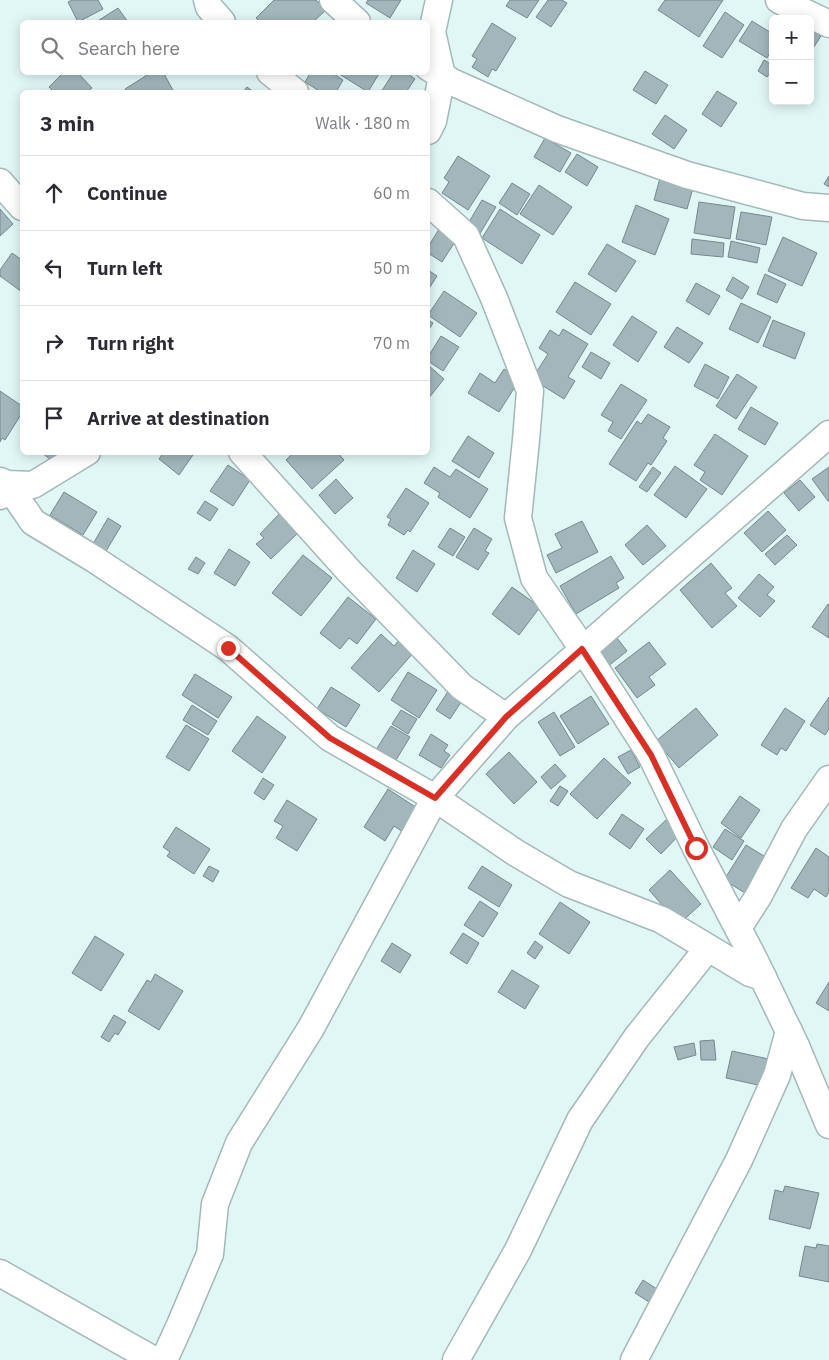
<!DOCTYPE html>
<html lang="en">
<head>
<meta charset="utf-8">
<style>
	body { margin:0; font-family:"IBM Plex Sans",sans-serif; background:#f2f2f3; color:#2b2b33 }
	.controls { position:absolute; right:15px; top:15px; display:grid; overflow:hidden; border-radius:8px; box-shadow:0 2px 12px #0003 }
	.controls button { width:45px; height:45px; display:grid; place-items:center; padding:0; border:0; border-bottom:1px solid #e1e1e2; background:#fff; color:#2b2b33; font:25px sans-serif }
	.stop { position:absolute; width:15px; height:15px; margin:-11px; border:4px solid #d93025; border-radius:50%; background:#fff }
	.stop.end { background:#d93025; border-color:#fff; box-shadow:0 1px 5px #0008 }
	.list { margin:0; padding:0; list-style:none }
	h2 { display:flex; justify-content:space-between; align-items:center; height:65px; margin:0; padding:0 20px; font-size:21px }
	h2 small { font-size:16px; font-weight:400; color:#7c7c81 }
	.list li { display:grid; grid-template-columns:32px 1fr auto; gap:15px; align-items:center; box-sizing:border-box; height:75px; padding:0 20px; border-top:1px solid #e1e1e2 }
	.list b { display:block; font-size:19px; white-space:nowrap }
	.list em { font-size:16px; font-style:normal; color:#7c7c81 }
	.icon { flex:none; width:28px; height:28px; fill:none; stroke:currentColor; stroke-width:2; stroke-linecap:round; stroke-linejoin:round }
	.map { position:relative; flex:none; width:829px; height:1360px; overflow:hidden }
	.search { position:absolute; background:#fff; box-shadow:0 2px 12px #0003; left:20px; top:20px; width:410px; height:55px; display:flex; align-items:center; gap:12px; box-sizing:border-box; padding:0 18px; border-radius:8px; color:#7c7c81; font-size:19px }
	.panel { position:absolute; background:#fff; box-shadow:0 2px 12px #0003; left:20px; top:90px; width:410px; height:365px; border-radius:8px }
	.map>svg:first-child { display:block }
	.building { fill:#a2b6bc; stroke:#75888e }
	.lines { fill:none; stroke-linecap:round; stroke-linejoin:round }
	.street-casing { stroke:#a3b8b7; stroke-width:29 }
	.street { stroke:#fff; stroke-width:26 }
	.route { stroke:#d93025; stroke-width:6 }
</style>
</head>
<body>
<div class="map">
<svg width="829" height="1360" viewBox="0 0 829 1360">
	<rect width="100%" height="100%" fill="#e1f7f6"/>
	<g class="building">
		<polygon points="72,0 98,0 103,9 78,22 68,2"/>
		<polygon points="274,0 316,0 326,10 313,22 260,22 256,18"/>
		<polygon points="368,0 401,0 390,18 366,3"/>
		<polygon points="510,0 539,0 527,18 506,6"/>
		<polygon points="548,0 562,0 567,3 551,27 536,17"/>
		<polygon points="665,0 723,0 699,37 658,10"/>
		<polygon points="118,8 128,22 96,22"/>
		<polygon points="725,12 744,25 722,58 703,46"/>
		<polygon points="752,21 773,34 773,48 767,58 739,41"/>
		<polygon points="492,23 516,38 496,71 492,69 488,77 472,67 477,59 472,56"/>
		<polygon points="810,30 821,36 810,53"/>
		<polygon points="764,60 773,65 773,69 767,77 758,71"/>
		<polygon points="645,71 668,85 656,104 633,90"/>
		<polygon points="64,72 77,72 92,88 87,92 54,92 49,87"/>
		<polygon points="152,72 163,72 174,92 127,92 125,89"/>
		<polygon points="311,72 331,72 343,80 336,92 321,92 305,82"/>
		<polygon points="336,72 380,72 368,92"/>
		<polygon points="394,72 405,72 415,79 406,92 381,92"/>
		<polygon points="247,87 254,92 243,92"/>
		<polygon points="717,91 737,103 721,127 702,114"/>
		<polygon points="665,115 687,130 674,149 652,134"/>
		<polygon points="545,138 571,153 560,172 534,157"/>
		<polygon points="577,154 598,167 587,186 565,172"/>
		<polygon points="458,156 490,176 468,210 442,193 449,182 444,178"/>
		<polygon points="829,176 829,187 824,184"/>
		<polygon points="660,178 693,188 687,209 654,200"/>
		<polygon points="512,183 530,194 517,215 499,203"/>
		<polygon points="539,185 572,207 553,235 520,214"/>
		<polygon points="482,200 496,207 479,235 466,227"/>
		<polygon points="699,202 735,207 730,239 694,233"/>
		<polygon points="636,205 669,219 655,255 622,242"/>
		<polygon points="0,209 13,224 0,236"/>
		<polygon points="500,209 540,235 522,264 482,238"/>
		<polygon points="741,212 772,217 766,245 736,239"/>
		<polygon points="441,226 458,237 442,262 428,253 428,247"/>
		<polygon points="783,237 817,253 802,286 768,271"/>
		<polygon points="692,239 724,243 723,257 691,254"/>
		<polygon points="731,241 760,248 757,263 728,257"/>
		<polygon points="607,244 636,261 616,292 588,274"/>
		<polygon points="12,253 22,260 22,292 0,276 0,270"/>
		<polygon points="428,270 437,276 428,290"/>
		<polygon points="765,274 786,284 777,303 757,294"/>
		<polygon points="733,277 749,287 742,299 726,290"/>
		<polygon points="575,282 611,304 591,335 556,312"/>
		<polygon points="696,283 720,296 709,315 686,301"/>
		<polygon points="444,291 477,313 460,337 428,315"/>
		<polygon points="741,303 771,317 758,343 729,329"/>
		<polygon points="632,316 657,332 638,362 613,345"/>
		<polygon points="428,320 433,323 428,331"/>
		<polygon points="773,320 805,333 795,359 763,346"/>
		<polygon points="677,327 703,343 689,363 664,347"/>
		<polygon points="563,329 588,344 568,377 575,381 564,399 532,379 548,354 539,348 550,330 559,336"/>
		<polygon points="441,336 459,347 443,371 428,361 428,357"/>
		<polygon points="591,352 610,363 601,379 582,367"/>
		<polygon points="705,364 729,377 718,399 694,386"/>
		<polygon points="428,365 444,379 428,399"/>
		<polygon points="504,369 520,379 499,412 468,393 480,373 495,383"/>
		<polygon points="737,374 757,387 736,419 716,406"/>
		<polygon points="621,384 647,400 621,439 608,431 613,422 601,415"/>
		<polygon points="0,391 22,406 22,413 5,440 2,438 0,442"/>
		<polygon points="751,407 778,423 765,445 738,429"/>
		<polygon points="648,414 670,427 663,438 667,441 651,465 648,463 636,481 609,464 637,421 641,424"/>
		<polygon points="715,434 748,456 722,495 700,480 705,472 694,465"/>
		<polygon points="468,436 494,453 479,478 452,461"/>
		<polygon points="41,452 66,452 57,465"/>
		<polygon points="164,452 195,452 179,475 159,459"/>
		<polygon points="294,452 337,452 344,460 312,489 286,460"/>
		<polygon points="228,465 250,480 233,506 210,491"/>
		<polygon points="675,466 707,489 686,518 654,495"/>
		<polygon points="434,467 450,477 456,469 488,489 470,518 438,497 440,493 424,483"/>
		<polygon points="653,467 661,473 647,492 639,487"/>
		<polygon points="829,467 829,501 828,501 812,479"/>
		<polygon points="336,479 353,498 335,514 319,495"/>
		<polygon points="800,480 815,497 799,511 784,493"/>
		<polygon points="406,488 429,503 410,532 408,530 404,535 388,525 391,519 387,517"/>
		<polygon points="64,492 97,512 83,535 50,515"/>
		<polygon points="205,501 218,509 210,521 197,513"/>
		<polygon points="282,511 301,530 271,559 256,544 264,538 260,534"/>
		<polygon points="768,511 786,530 762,552 744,533"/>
		<polygon points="108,518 121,526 106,551 93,544"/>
		<polygon points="582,521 598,552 556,573 547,555 562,548 555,534"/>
		<polygon points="647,525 666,546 643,565 625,545"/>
		<polygon points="450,528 465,537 453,556 438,547"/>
		<polygon points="474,528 492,539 485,551 489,553 478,570 456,557"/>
		<polygon points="787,535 797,545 775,565 765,554"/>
		<polygon points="229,549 250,562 235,586 214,573"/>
		<polygon points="413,550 435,564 417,592 396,578"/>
		<polygon points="303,555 332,578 301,616 272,593"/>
		<polygon points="611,556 624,578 616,583 619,588 576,614 560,586"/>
		<polygon points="196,557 205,563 198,574 188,569"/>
		<polygon points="711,563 732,588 725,593 737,606 712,628 680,590"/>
		<polygon points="759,574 774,587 767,595 775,601 760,617 738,598"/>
		<polygon points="512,587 540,607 519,635 492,614"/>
		<polygon points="348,597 376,619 357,644 349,638 340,649 320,633"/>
		<polygon points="828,604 829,605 829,638 812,627"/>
		<polygon points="381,634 394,646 400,639 414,652 379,692 351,668"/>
		<polygon points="617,638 627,651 607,667 597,654"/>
		<polygon points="649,642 666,664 649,677 655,685 637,698 615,668"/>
		<polygon points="408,672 437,690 419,718 391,700"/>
		<polygon points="195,674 232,697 218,718 182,695"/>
		<polygon points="331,687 360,705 346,727 317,709"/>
		<polygon points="449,690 463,699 450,719 436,710"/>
		<polygon points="591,696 609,724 578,744 560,716"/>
		<polygon points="829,697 829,729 825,735 810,725"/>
		<polygon points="192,705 217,721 208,735 183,720"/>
		<polygon points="696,708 718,735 679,768 656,741"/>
		<polygon points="785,708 805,721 786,751 781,748 777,755 761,745"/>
		<polygon points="401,710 417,719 408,734 392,724"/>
		<polygon points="554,712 575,747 560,756 538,722"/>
		<polygon points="257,716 286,737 262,773 232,751"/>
		<polygon points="186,725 209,739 189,771 166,757"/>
		<polygon points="391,726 410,737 393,765 374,753"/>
		<polygon points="431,734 448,745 444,751 450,755 441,768 419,755"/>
		<polygon points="631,750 640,767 628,774 618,757"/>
		<polygon points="509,752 537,782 514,804 486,774"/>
		<polygon points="604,758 631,783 597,819 570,794"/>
		<polygon points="555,764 566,776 551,789 541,777"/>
		<polygon points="263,778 274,785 264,800 254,793"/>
		<polygon points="560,786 568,791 558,806 550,801"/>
		<polygon points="388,789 417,808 403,832 394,826 385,841 364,827"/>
		<polygon points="740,796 760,810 741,838 721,823"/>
		<polygon points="287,800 317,819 297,851 276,838 283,826 274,821"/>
		<polygon points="622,814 644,829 630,849 609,834"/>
		<polygon points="667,819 681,833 661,854 646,839"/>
		<polygon points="176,827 210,849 194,874 167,856 170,852 163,847"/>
		<polygon points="725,829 744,841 732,860 713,847"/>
		<polygon points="746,845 772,861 750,896 724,880"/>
		<polygon points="816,848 829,857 829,892 826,897 814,889 808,898 791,888"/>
		<polygon points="209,866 219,871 213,882 203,876"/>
		<polygon points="482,866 512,885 499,907 468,888"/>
		<polygon points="670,870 701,904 679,924 649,890"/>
		<polygon points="480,901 498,913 483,937 464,925"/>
		<polygon points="560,902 590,922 569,954 539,934"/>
		<polygon points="463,933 479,943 467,964 450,953"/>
		<polygon points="95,936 124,954 101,991 72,973"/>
		<polygon points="535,941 543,947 535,959 527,953"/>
		<polygon points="392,943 411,955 400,973 381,961"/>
		<polygon points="512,970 539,986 525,1009 498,992"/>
		<polygon points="155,974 183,991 159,1030 128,1011 147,980 151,982"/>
		<polygon points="829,982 829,1011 816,1003"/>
		<polygon points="114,1015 126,1022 118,1035 115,1033 109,1042 101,1037"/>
		<polygon points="714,1040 716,1060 701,1060 700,1041"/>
		<polygon points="694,1043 696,1055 678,1060 674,1047"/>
		<polygon points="732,1051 773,1060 767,1087 726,1078"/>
		<polygon points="785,1186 819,1193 810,1229 769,1219 775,1190 783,1192"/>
		<polygon points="817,1244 829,1246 829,1282 799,1276 805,1246 816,1248"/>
		<polygon points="643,1280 657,1289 649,1302 635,1293"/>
	</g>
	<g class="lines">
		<g class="street-casing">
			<g id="street">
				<polyline points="207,0 209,7 222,22"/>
				<polyline points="333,0 357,22"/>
				<polyline points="779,0 829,24"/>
				<polyline points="428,67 452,82 557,129 687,175 803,206 829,208"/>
				<polyline points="270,72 295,92"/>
				<polyline points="428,131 433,121 442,76 432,32 439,0"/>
				<polyline points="0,182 22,207"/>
				<polyline points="428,202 466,236 494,298 530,391 526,440 518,518 534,578 583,649 651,755 696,848 754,959 796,1046 829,1125"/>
				<polyline points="242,452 349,571 462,687 506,717"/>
				<polyline points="0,481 7,484 33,485 87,452"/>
				<polyline points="0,496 7,484 33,522 94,559 228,648 330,738 435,798 516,853 569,884 662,920 750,973 763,977"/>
				<polyline points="738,928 758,897 794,829 829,779"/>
				<polyline points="0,1273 154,1360"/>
				<polyline points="164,1360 180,1325 210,1254 215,1204 239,1143 311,1028 435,798 506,717 829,434"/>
				<polyline points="456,1360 518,1250 580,1120 637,1037 708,948"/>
				<polyline points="634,1360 739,1160 777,1075 789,1031"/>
			</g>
		</g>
		<use href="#street" class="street"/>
	</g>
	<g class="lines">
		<polyline class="route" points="228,648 330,738 435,798 506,717 582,649 651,755 696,848"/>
	</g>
</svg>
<div class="controls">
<button>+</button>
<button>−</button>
</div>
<div class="stop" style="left:696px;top:848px"></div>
<div class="stop end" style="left:228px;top:648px"></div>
<div class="search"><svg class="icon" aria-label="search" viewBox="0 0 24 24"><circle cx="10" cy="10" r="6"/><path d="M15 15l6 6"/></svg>Search here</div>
<section class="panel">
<h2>3 min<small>Walk · 180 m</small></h2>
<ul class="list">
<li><svg class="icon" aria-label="ahead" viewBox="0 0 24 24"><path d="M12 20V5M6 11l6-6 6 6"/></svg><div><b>Continue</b></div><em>60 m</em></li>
<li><svg class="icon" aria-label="left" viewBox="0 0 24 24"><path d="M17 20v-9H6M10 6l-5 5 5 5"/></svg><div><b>Turn left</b></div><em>50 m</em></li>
<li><svg class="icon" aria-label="right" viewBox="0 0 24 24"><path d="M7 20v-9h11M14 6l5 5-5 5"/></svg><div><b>Turn right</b></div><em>70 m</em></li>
<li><svg class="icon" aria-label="arrive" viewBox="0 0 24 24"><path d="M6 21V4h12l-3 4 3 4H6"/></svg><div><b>Arrive at destination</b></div></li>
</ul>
</section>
</div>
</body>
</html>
